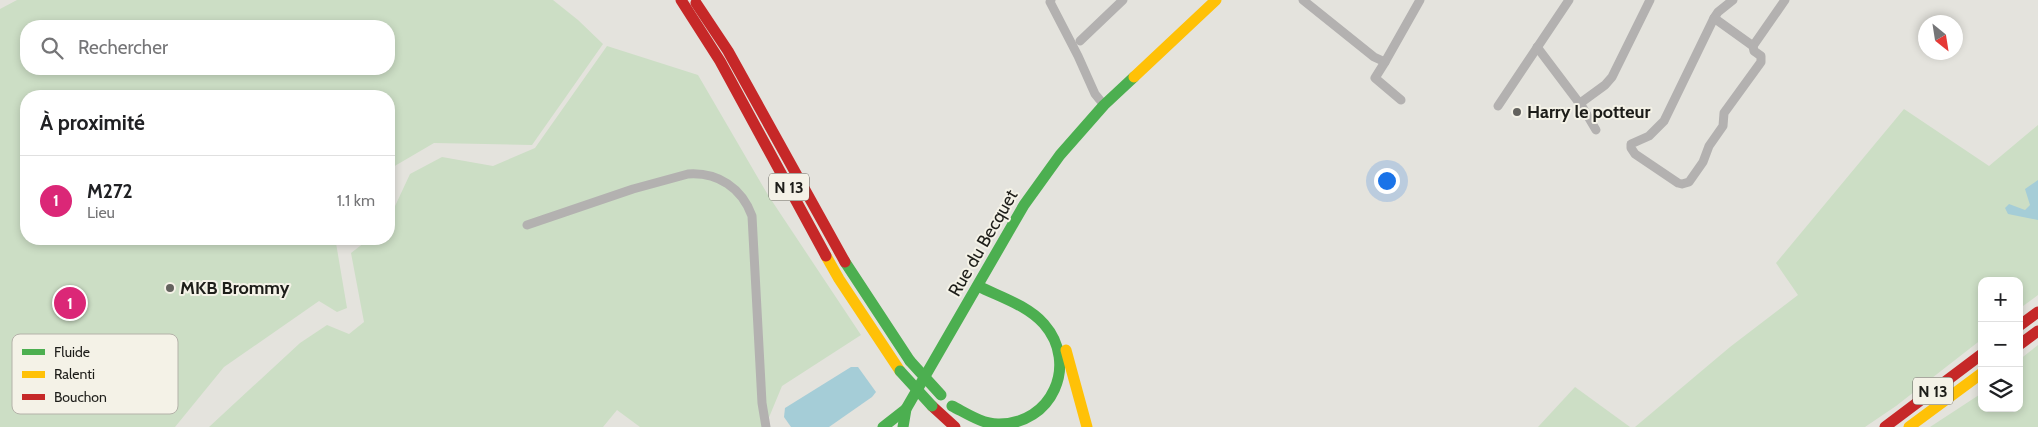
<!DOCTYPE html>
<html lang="fr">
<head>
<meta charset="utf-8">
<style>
	body { margin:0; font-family:Cabin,sans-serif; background:#f6f6f6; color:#202124 }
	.controls { position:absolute; right:15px; bottom:15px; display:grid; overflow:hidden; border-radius:10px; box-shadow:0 2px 8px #0003 }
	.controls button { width:45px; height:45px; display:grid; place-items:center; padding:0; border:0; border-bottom:1px solid #e0e0e0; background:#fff; color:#202124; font:25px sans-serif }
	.compass { position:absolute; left:1918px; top:15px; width:45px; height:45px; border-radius:50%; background:#fff; box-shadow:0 2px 8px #0003; rotate:150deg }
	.you { position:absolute; left:1386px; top:180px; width:18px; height:18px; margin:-12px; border:4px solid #fff; border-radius:50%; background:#1a73e8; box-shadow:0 0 0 8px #1a73e833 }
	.badge { display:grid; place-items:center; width:32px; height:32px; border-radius:50%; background:#db2777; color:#fff; font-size:16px; font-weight:700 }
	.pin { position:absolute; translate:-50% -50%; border:2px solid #fff; box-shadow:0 1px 5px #0006 }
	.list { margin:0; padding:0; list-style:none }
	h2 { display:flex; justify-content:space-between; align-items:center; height:65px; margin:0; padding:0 20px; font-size:21px }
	h2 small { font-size:16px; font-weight:400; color:#757577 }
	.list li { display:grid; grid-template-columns:32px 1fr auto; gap:15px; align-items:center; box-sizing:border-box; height:90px; padding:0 20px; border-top:1px solid #e0e0e0 }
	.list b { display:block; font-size:19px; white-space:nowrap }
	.list p { margin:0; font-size:16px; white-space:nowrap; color:#757577 }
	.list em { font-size:16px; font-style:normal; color:#757577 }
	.icon { flex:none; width:28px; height:28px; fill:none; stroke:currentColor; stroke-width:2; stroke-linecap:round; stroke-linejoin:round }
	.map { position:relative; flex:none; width:2038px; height:427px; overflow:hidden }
	.search { position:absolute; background:#fff; box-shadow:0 2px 8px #0003; left:20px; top:20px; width:375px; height:55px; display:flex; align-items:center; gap:12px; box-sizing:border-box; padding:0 18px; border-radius:20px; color:#757577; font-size:19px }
	.panel { position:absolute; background:#fff; box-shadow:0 2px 8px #0003; left:20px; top:90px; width:375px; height:155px; border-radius:20px }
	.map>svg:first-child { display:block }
	.green { fill:#ccdec5; fill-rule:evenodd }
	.water { fill:#a5cdd7 }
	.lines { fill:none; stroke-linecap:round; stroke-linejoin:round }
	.street { stroke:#b3b1b0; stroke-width:9 }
	.fast { stroke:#4caf50; stroke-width:11 }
	.slow { stroke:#ffc107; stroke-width:11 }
	.jam { stroke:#c62828; stroke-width:11 }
	.fast-bridge { stroke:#4caf50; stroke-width:11 }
	.poi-dot { fill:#63625e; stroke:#f4f2e7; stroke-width:2 }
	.labels { text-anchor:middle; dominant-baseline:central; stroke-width:4; stroke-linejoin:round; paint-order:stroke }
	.shield { fill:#f4f2e7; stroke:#5e5d57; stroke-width:1 }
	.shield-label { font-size:16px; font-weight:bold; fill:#1d1d19 }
	.poi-label { font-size:18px; font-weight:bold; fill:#1d1d19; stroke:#f4f2e7; text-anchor:start }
	.street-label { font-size:18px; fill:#1d1d19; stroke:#f4f2e7 }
	.key { fill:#f4f2e7; stroke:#b4b2a9; stroke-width:1 }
	.key-label { font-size:14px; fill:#1d1d19 }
</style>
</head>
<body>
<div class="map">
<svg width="2038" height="427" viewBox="0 0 2038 427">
	<rect width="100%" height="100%" fill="#e4e3dd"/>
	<g class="green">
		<path d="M 17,0 L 553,0 L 578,20 L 603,44 L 532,145 L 434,143 L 393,167 L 389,176 L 389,96 L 26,96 L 26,239 L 348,239 L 336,243 L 347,308 L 337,312 L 319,301 L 224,367 L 175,427 L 0,427 L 0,9 ZM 389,26 L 389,69 L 26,69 L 26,26 Z"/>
		<polygon points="607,46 698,75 768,195 861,335 782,386 765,427 640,427 617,410 603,427 209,427 300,343 327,325 349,334 364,322 351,253 369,239 389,239 389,219 410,174 442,157 493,166 535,148"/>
		<polygon points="1904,109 1989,166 2038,125 2038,295 2019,309 2019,281 1982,281 1982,339 1896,406 1865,427 1635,427 1730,347 1798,295 1776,263"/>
		<polygon points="2038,345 2038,427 1930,427 1982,393 1982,408 2019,408 2019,360"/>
		<polygon points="1575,387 1630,427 1538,427"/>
	</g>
	<g class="water">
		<polygon points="2038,180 2038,220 2008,214 2005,208 2009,204 2025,210 2030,205 2025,189"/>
		<polygon points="851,367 858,367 876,392 872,397 829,427 791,427 784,417 785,408"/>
	</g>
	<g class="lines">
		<g class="street">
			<polyline points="1051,0 1050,2 1078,56 1095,94 1104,105"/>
			<polyline points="1303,0 1374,57 1385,62 1420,0"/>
			<polyline points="1733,0 1718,12 1714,18 1664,121 1649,136 1631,144 1631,148 1635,154 1678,183 1682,184 1689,182 1703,162 1709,146 1723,126 1724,113 1761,62 1761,56 1754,51 1753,46 1785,0"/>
			<polyline points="1714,18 1753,46"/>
			<polyline points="1080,41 1123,0"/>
			<polyline points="1537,47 1583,108 1596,130"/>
			<polyline points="1385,62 1375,78 1401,100"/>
			<polyline points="1579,104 1605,85 1612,77 1650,0"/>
			<polyline points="1498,106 1569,0"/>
			<path d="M 527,225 L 633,189 L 688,174 C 718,172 742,188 752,216 L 762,403 L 766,427"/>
		</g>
		<g class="fast">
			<polyline points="845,262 910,361"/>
			<path d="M 952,406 C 966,413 982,424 998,424 C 1052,425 1079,364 1044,324 C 1027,305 1000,297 978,286"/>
			<polyline points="883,427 906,409"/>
			<polyline points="903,427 906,409 1024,205 1060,155 1104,105 1134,77"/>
		</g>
		<g class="slow">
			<polyline points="1134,77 1216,0"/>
			<polyline points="826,256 839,279 900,371"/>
			<polyline points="1066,350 1087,427"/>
			<polyline points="1909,427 1982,373"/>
		</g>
		<g class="jam">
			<polyline points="681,0 720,61 826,256"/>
			<polyline points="696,3 728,51 845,262"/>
			<polyline points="2019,326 2038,312"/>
			<polyline points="2019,345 2038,331"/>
			<polyline points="932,406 955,427"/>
			<polyline points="1885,427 1982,354"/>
		</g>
		<g class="fast-bridge">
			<polyline points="910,361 941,395"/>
			<polyline points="900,371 932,406"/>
		</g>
	</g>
	<g class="poi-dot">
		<circle cx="1517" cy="112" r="5"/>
		<circle cx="170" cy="288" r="5"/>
	</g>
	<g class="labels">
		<g class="shield">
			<rect x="769" y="173.5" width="40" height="27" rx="4"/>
			<rect x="1913" y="377.5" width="40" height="27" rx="4"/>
		</g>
		<g class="shield-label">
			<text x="789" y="187">N 13</text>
			<text x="1933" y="391">N 13</text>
		</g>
		<g class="poi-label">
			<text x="1527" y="112">Harry le potteur</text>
			<text x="180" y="288">MKB Brommy</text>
		</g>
		<g class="street-label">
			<text transform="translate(983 243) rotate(-60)">Rue du Becquet</text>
		</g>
	</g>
	<rect x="12" y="334" width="166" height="80" rx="8" class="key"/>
	<rect x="22" y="349" width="23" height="6" fill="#4caf50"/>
	<rect x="22" y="371" width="23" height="7" fill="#ffc107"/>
	<rect x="22" y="394" width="23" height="6" fill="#c62828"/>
	<g class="key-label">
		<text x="54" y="357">Fluide</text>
		<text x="54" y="379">Ralenti</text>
		<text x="54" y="402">Bouchon</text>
	</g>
</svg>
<div class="controls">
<button>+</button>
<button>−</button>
<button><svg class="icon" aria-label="layers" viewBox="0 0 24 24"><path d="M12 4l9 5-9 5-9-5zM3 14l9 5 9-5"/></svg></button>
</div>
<svg class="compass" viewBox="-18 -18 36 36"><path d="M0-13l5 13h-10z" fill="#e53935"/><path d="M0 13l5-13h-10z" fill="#757577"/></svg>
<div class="you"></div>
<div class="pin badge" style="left:70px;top:303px">1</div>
<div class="search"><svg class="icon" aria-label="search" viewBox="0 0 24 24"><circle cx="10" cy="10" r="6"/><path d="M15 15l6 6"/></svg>Rechercher</div>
<section class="panel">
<h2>À proximité<small></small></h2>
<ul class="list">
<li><span class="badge">1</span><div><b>M272</b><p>Lieu</p></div><em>1.1 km</em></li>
</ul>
</section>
</div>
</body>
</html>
